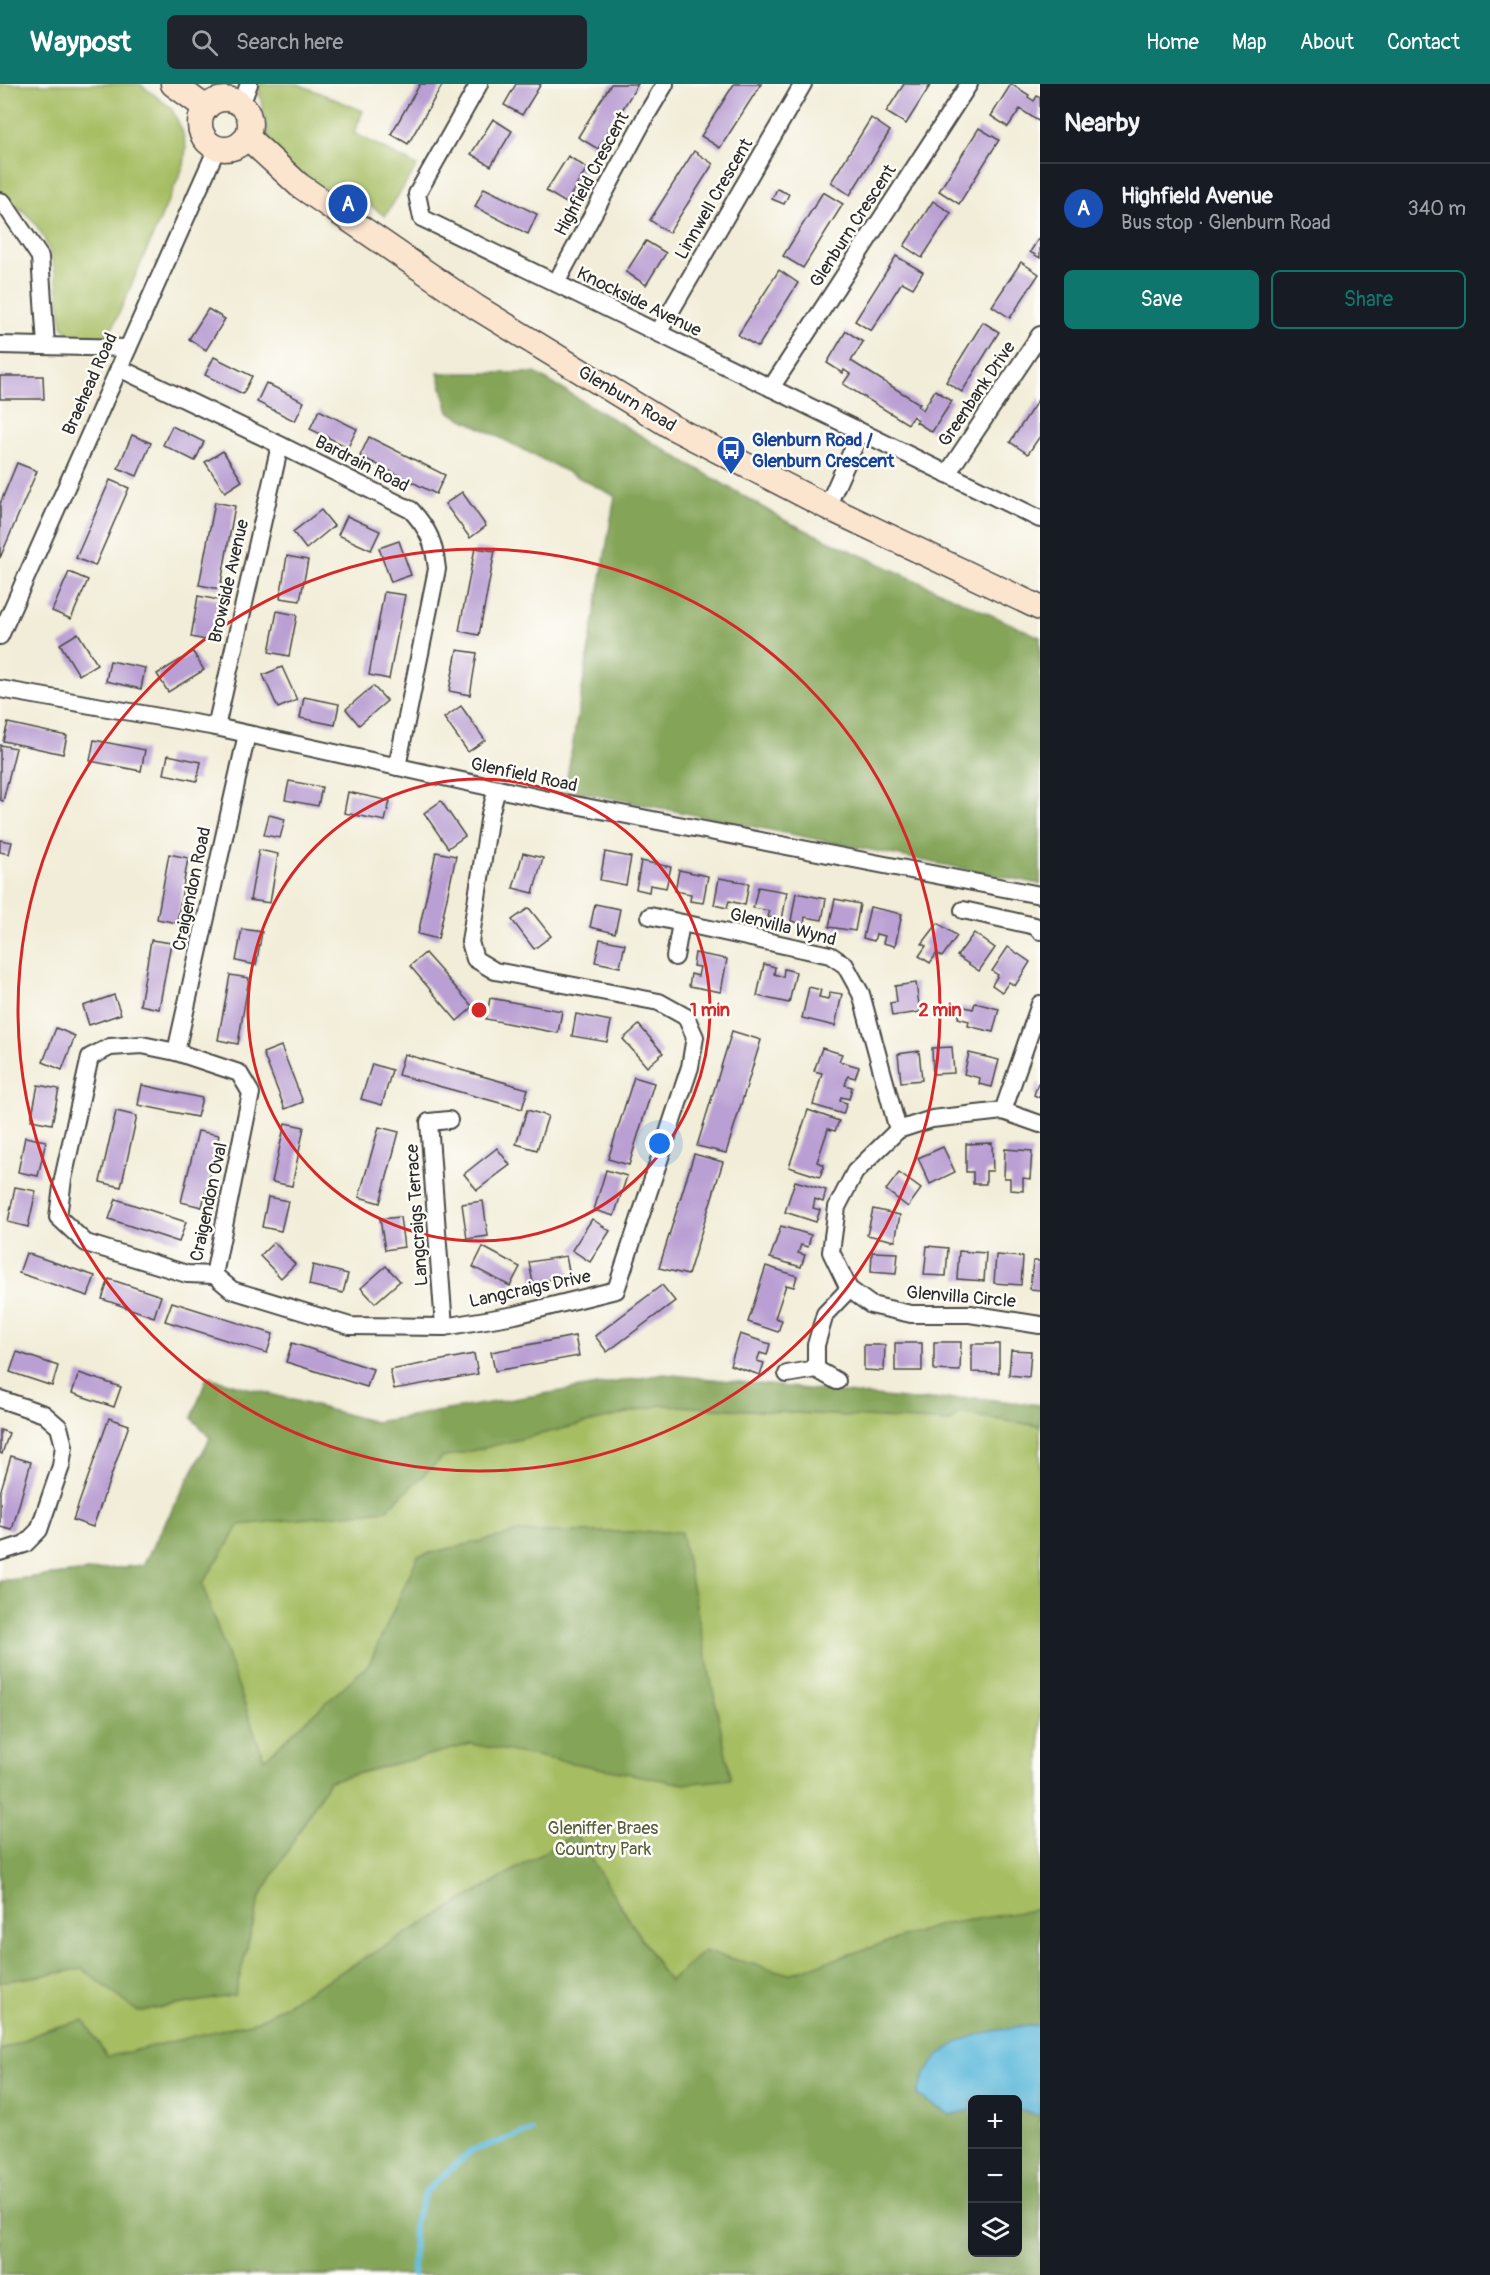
<!DOCTYPE html>
<html lang="en">
<head>
<meta charset="utf-8">
<style>
	body { margin:0; font-family:Pangolin,sans-serif; background:#20242c; color:#f1f3f6 }
	.controls { position:absolute; right:18px; bottom:18px; display:grid; overflow:hidden; border-radius:9px; box-shadow:0 6px 24px #0002 }
	.controls button { width:54px; height:54px; display:grid; place-items:center; padding:0; border:0; border-bottom:2px solid #363941; background:#171b24; color:#f1f3f6; font:30px sans-serif }
	.you { position:absolute; left:660px; top:1060px; width:21px; height:21px; margin:-15px; border:4px solid #fff; border-radius:50%; background:#1a73e8; box-shadow:0 0 0 9px #1a73e833 }
	.badge { display:grid; place-items:center; width:39px; height:39px; border-radius:50%; background:#0f766e; color:#fff; font-size:20px; font-weight:700 }
	.pin { position:absolute; translate:-50% -50%; border:3px solid #fff; box-shadow:0 2px 6px #0006 }
	.list { margin:0; padding:0; list-style:none }
	h2 { display:flex; justify-content:space-between; align-items:center; height:78px; margin:0; padding:0 24px; font-size:26px }
	h2 small { font-size:20px; font-weight:400; color:#9ea1a6 }
	.list li { display:grid; grid-template-columns:39px 1fr auto; gap:18px; align-items:center; box-sizing:border-box; height:90px; padding:0 24px; border-top:2px solid #363941 }
	.list b { display:block; font-size:22px; white-space:nowrap }
	.list p { margin:0; font-size:20px; white-space:nowrap; color:#9ea1a6 }
	.list em { font-size:20px; font-style:normal; color:#9ea1a6 }
	.actions { display:flex; gap:12px; padding:18px 24px }
	.actions a { flex:1; padding:14px 0; border:2px solid #0f766e; border-radius:9px; text-align:center; font-size:21px; color:#0f766e }
	.actions .main { background:#0f766e; color:#fff }
	.icon { flex:none; width:33px; height:33px; fill:none; stroke:currentColor; stroke-width:2; stroke-linecap:round; stroke-linejoin:round }
	.map { position:relative; flex:none; width:1040px; height:2191px; overflow:hidden }
	header { display:flex; align-items:center; gap:36px; box-sizing:border-box; height:84px; padding:0 30px; background:#0f766e; color:#fff }
	header strong { font-size:28px }
	nav { display:flex; gap:33px; margin-inline-start:auto; font-size:21px }
	.search { width:420px; height:54px; background:#20242c; display:flex; align-items:center; gap:15px; box-sizing:border-box; padding:0 21px; border-radius:9px; color:#9ea1a6; font-size:22px }
	main { display:flex }
	aside { flex:1; background:#171b24 }
	.map>svg:first-child { display:block }
	.green { fill:#a6bd62; stroke:#687446; stroke-width:1.5; fill-rule:evenodd }
	.forest { fill:#84a458; stroke:#586842; stroke-width:1.5 }
	.water { fill:#5ebadc; stroke:#447284; stroke-width:1.5 }
	.lines { fill:none; stroke-linecap:round; stroke-linejoin:round }
	.stream { stroke:#5ebadc; stroke-width:6 }
	.building { fill:#b99fd3 }
	.street-casing { stroke:#494845; stroke-width:20 }
	.secondary-casing { stroke:#494845; stroke-width:27 }
	.street { stroke:#fff; stroke-width:16 }
	.secondary { stroke:#fbe5cf; stroke-width:24 }
	.ring { fill:none; stroke:#d62828; stroke-width:3 }
	.labels { text-anchor:middle; dominant-baseline:central; stroke-width:5; stroke-linejoin:round; paint-order:stroke }
	.street-label { font-size:18px; fill:#2b2b2b; stroke:#fdfcf7 }
	.transit-label { font-size:18px; font-weight:bold; fill:#164399; stroke:#fdfcf7; text-anchor:start }
	.park-label { font-size:18px; fill:#565e3e; stroke:#fdfcf7 }
	.centre { fill:#d62828; stroke:#fdfcf7; stroke-width:3 }
	.ring-label { font-size:18px; text-anchor:middle; font-weight:bold; fill:#d62828; stroke:#fdfcf7; stroke-width:5; stroke-linejoin:round; paint-order:stroke }
</style>
</head>
<body>
<header>
<strong>Waypost</strong>
<div class="search"><svg class="icon" aria-label="search" viewBox="0 0 24 24"><circle cx="10" cy="10" r="6"/><path d="M15 15l6 6"/></svg>Search here</div>
<nav><a>Home</a><a>Map</a><a>About</a><a>Contact</a></nav>
</header>
<main>
<div class="map">
<svg width="1040" height="2191" viewBox="0 0 1040 2191">
	<rect width="100%" height="100%" fill="#fdfcf7"/>
	<filter id="ink" filterUnits="userSpaceOnUse"><feTurbulence type="fractalNoise" baseFrequency=".0167" numOctaves="2"/><feDisplacementMap in="SourceGraphic" scale="12" xChannelSelector="R" yChannelSelector="G"/><feConvolveMatrix kernelMatrix="1 2 1 2 8 2 1 2 1" color-interpolation-filters="sRGB"/></filter>
	<filter id="wash" filterUnits="userSpaceOnUse"><feTurbulence type="fractalNoise" baseFrequency=".008" numOctaves="4" result="noise"/><feDisplacementMap in="SourceGraphic" scale="24" xChannelSelector="R" yChannelSelector="G"/><feGaussianBlur stdDeviation="1.35" result="paint"/><feColorMatrix in="noise" values="0 0 0 0 0 0 0 0 0 0 0 0 0 0 0 0 0 1.4 0 .05"/><feComposite in="paint" operator="in"/></filter>
	<g filter="url(#wash)">
		<rect width="100%" height="100%" fill="#f2edd8"/>
		<g class="green">
			<path d="M 0,0 L 140,0 L 171,24 L 182,46 L 186,63 L 184,81 L 112,245 C 97,264 75,260 62,241 C 57,191 53,134 0,113 Z"/>
			<polygon points="258,0 298,0 363,27 354,49 417,82 385,132 356,111 309,101 284,77 268,53"/>
			<path d="M 624,1307 L 958,1329 L 1040,1342 L 1040,2191 L 0,2191 L 0,1497 L 143,1481 L 186,1400 L 357,1354 ZM 972,2016 L 1018,2016 L 1018,2168 L 972,2168 Z"/>
		</g>
		<g class="forest">
			<polygon points="438,289 535,289 786,437 1040,553 1040,800 565,705 615,412 449,328"/>
			<polygon points="664,1290 913,1316 977,1314 1040,1321 1040,1342 958,1329 951,1338 661,1321 442,1374 386,1426 240,1441 202,1500 264,1675 369,1580 418,1472 519,1448 681,1448 731,1695 684,1700 471,1660 329,1697 260,1813 235,1911 138,1928 83,1885 0,1898 0,1497 143,1481 210,1354 192,1334 207,1293 375,1338"/>
			<polygon points="575,1750 669,1898 704,1867 789,1890 939,1841 1040,1825 1040,1942 1029,1941 917,2011 950,2031 972,2026 972,2168 1018,2168 1018,2025 1040,2032 1040,2191 0,2191 0,1967 48,1945 84,1936 107,1973 258,1937"/>
		</g>
		<path class="water" d="M 1029,1941 L 1040,1942 L 1040,2032 L 1018,2025 L 1018,2016 L 972,2016 L 972,2026 L 950,2031 L 917,2011 C 933,1954 978,1949 1029,1941 Z"/>
		<g class="lines">
			<polyline class="stream" points="413,2191 414,2139 426,2107 471,2067 532,2047"/>
		</g>
		<g id="blocks">
			<g class="building">
				<polygon points="420,0 443,0 408,60 391,50"/>
				<polygon points="516,0 541,0 522,31 504,21"/>
				<polygon points="611,0 638,0 598,65 578,53"/>
				<polygon points="734,0 761,0 720,64 701,52"/>
				<polygon points="904,0 931,0 906,40 886,28"/>
				<polygon points="1011,0 1029,11 1028,13 1034,17 1037,12 1040,14 1040,38 1020,25 1008,43 991,32"/>
				<polygon points="871,34 890,47 850,111 831,98"/>
				<polygon points="493,35 512,47 491,82 471,70"/>
				<polygon points="979,44 999,56 959,120 939,107"/>
				<polygon points="694,67 713,80 669,149 650,136"/>
				<polygon points="568,72 587,84 566,119 546,107"/>
				<polygon points="484,104 537,130 528,150 475,123"/>
				<polygon points="777,105 789,110 784,120 772,115"/>
				<polygon points="823,108 843,120 803,184 783,172"/>
				<polygon points="933,117 951,129 922,174 904,162"/>
				<polygon points="1040,152 1040,174 1030,168"/>
				<polygon points="646,157 666,169 646,201 626,188"/>
				<polygon points="896,172 923,188 913,204 902,198 871,247 855,237"/>
				<polygon points="1021,178 1039,190 1010,234 992,222"/>
				<polygon points="779,186 798,199 758,263 738,251"/>
				<polygon points="208,225 225,235 206,266 189,255"/>
				<polygon points="983,238 999,248 962,308 946,298"/>
				<polygon points="846,247 863,258 851,277 920,320 918,322 923,326 935,306 952,317 932,348 916,338 918,336 913,332 908,340 843,300 850,290 844,286 843,289 827,279"/>
				<polygon points="214,273 252,292 243,310 205,291"/>
				<polygon points="0,292 43,292 44,315 0,315"/>
				<polygon points="266,299 304,318 295,337 257,318"/>
				<polygon points="1040,313 1040,352 1028,370 1010,358"/>
				<polygon points="319,326 357,345 348,363 310,345"/>
				<polygon points="172,342 204,358 195,377 163,361"/>
				<polygon points="132,351 151,359 137,392 118,384"/>
				<polygon points="369,353 445,391 436,410 360,372"/>
				<polygon points="223,367 242,397 225,408 205,378"/>
				<polygon points="17,379 37,387 0,474 0,420"/>
				<polygon points="110,396 129,404 95,482 76,474"/>
				<polygon points="462,408 486,442 470,454 445,420"/>
				<polygon points="215,418 235,422 220,505 199,501"/>
				<polygon points="321,426 334,442 306,465 293,448"/>
				<polygon points="347,432 380,447 371,466 338,451"/>
				<polygon points="399,457 411,491 391,498 379,464"/>
				<polygon points="475,464 495,467 479,551 459,547"/>
				<polygon points="287,472 308,476 300,517 280,514"/>
				<polygon points="69,488 88,496 71,535 52,527"/>
				<polygon points="384,508 405,511 389,595 369,591"/>
				<polygon points="198,512 219,516 211,557 191,553"/>
				<polygon points="277,527 297,531 289,572 269,568"/>
				<polygon points="78,549 97,580 79,591 60,560"/>
				<polygon points="457,566 477,569 470,611 449,607"/>
				<polygon points="193,568 204,586 168,608 157,590"/>
				<polygon points="110,577 145,584 141,605 106,597"/>
				<polygon points="282,583 297,616 278,624 263,591"/>
				<polygon points="373,602 387,617 359,641 346,625"/>
				<polygon points="304,613 339,620 335,641 300,634"/>
				<polygon points="461,622 485,656 468,668 444,634"/>
				<polygon points="8,639 67,652 63,670 3,657"/>
				<polygon points="94,656 145,666 141,687 90,677"/>
				<polygon points="0,661 16,664 3,717 0,716"/>
				<polygon points="168,671 201,678 197,697 164,690"/>
				<polygon points="289,697 322,703 318,722 285,716"/>
				<polygon points="348,708 390,717 385,737 344,729"/>
				<polygon points="441,717 465,752 448,764 424,729"/>
				<polygon points="269,731 285,735 280,754 264,751"/>
				<polygon points="0,756 12,758 9,770 0,768"/>
				<polygon points="259,766 278,770 270,819 250,816"/>
				<polygon points="436,768 456,772 438,855 418,850"/>
				<polygon points="605,768 631,773 626,801 600,796"/>
				<polygon points="523,769 543,774 533,809 513,804"/>
				<polygon points="169,770 188,774 177,839 157,835"/>
				<polygon points="641,777 671,783 666,804 650,801 649,808 636,805"/>
				<polygon points="679,786 708,792 703,819 690,817 691,810 675,807"/>
				<polygon points="719,794 749,799 745,821 729,817 727,824 714,821"/>
				<polygon points="758,803 787,808 782,836 768,833 770,827 753,824"/>
				<polygon points="796,809 826,815 822,836 805,833 804,840 791,837"/>
				<polygon points="835,815 860,820 855,847 829,843"/>
				<polygon points="595,820 620,825 615,849 590,843"/>
				<polygon points="870,823 902,830 895,862 883,859 885,852 876,850 874,857 863,854"/>
				<polygon points="529,824 551,852 534,865 512,836"/>
				<polygon points="938,839 957,852 942,873 937,869 930,879 919,872 926,862 922,860"/>
				<polygon points="242,845 262,848 256,881 236,877"/>
				<polygon points="974,849 995,864 979,887 957,872"/>
				<polygon points="600,855 625,860 620,883 595,878"/>
				<polygon points="151,856 171,859 159,925 140,921"/>
				<polygon points="1008,863 1030,878 1015,902 1009,898 1002,908 992,901 998,891 992,887"/>
				<polygon points="425,869 473,923 457,937 410,882"/>
				<polygon points="695,869 727,875 721,908 689,902 691,890 698,892 700,883 693,882"/>
				<polygon points="764,880 775,883 774,890 783,893 784,885 796,888 789,919 757,912"/>
				<polygon points="230,891 249,894 238,960 218,956"/>
				<polygon points="916,899 920,928 892,932 890,919 897,918 895,902"/>
				<polygon points="809,903 821,906 819,913 828,915 830,908 842,910 835,942 802,934"/>
				<polygon points="114,911 121,930 89,941 83,922"/>
				<polygon points="490,914 562,927 558,949 486,935"/>
				<polygon points="975,919 999,925 993,948 968,942 969,937 958,934 961,922 973,925"/>
				<polygon points="576,930 611,937 607,958 572,952"/>
				<polygon points="639,941 663,969 647,983 623,955"/>
				<polygon points="56,944 75,952 62,986 43,978"/>
				<polygon points="732,947 761,956 726,1069 697,1062"/>
				<polygon points="281,962 303,1018 285,1025 263,969"/>
				<polygon points="952,963 954,989 933,990 932,964"/>
				<polygon points="822,964 842,970 839,977 859,983 855,994 848,992 845,1001 852,1003 849,1015 841,1013 840,1017 847,1019 843,1030 813,1021 822,989 814,987"/>
				<polygon points="919,967 922,996 901,998 898,970"/>
				<polygon points="969,969 999,976 992,1003 979,1000 980,994 964,990"/>
				<polygon points="404,970 528,1005 522,1025 398,991"/>
				<polygon points="372,980 392,986 382,1021 361,1015"/>
				<polygon points="634,993 654,999 629,1081 608,1075"/>
				<polygon points="1038,999 1040,999 1040,1014 1034,1011"/>
				<polygon points="38,1001 59,1005 52,1040 31,1036"/>
				<polygon points="142,1001 202,1014 197,1033 138,1021"/>
				<polygon points="527,1026 548,1032 537,1066 516,1060"/>
				<polygon points="808,1026 839,1037 835,1047 828,1045 817,1078 824,1081 820,1093 789,1083"/>
				<polygon points="116,1027 137,1032 121,1103 100,1098"/>
				<polygon points="285,1039 304,1043 292,1102 272,1098"/>
				<polygon points="379,1043 399,1048 380,1119 359,1113"/>
				<polygon points="198,1047 219,1051 202,1123 181,1118"/>
				<polygon points="25,1053 46,1057 38,1092 18,1088"/>
				<polygon points="992,1059 993,1087 986,1087 986,1100 973,1100 973,1088 966,1088 966,1060"/>
				<polygon points="943,1063 955,1088 930,1100 918,1074"/>
				<polygon points="497,1064 510,1081 477,1106 464,1090"/>
				<polygon points="1005,1065 1032,1067 1030,1095 1023,1094 1023,1107 1010,1106 1010,1094 1004,1094"/>
				<polygon points="694,1070 723,1078 688,1191 659,1184"/>
				<polygon points="606,1086 627,1092 614,1132 594,1126"/>
				<polygon points="899,1089 921,1105 908,1123 886,1106"/>
				<polygon points="795,1097 826,1106 823,1118 815,1115 814,1120 813,1124 820,1126 816,1138 785,1128"/>
				<polygon points="15,1103 36,1107 28,1143 8,1138"/>
				<polygon points="268,1113 288,1117 281,1147 262,1143"/>
				<polygon points="116,1115 186,1138 179,1158 109,1135"/>
				<polygon points="483,1117 488,1152 467,1155 462,1120"/>
				<polygon points="873,1125 900,1131 895,1157 867,1151"/>
				<polygon points="400,1133 404,1163 385,1166 380,1135"/>
				<polygon points="592,1135 610,1147 590,1178 572,1166"/>
				<polygon points="781,1142 811,1151 808,1163 801,1161 798,1169 805,1171 801,1183 770,1174"/>
				<polygon points="274,1158 295,1180 281,1194 260,1172"/>
				<polygon points="927,1162 948,1164 946,1192 924,1191"/>
				<polygon points="483,1163 520,1183 510,1202 473,1183"/>
				<polygon points="959,1167 986,1169 984,1197 957,1195"/>
				<polygon points="872,1168 898,1169 896,1190 871,1188"/>
				<polygon points="26,1169 95,1192 88,1212 19,1189"/>
				<polygon points="996,1171 1023,1173 1021,1201 994,1199"/>
				<polygon points="566,1172 570,1192 533,1199 529,1178"/>
				<polygon points="1033,1177 1040,1177 1040,1206 1030,1205"/>
				<polygon points="313,1181 348,1190 343,1209 309,1201"/>
				<polygon points="386,1182 400,1197 375,1219 361,1204"/>
				<polygon points="766,1182 797,1192 794,1203 786,1201 775,1234 782,1236 778,1248 748,1238"/>
				<polygon points="109,1195 161,1212 154,1233 102,1215"/>
				<polygon points="662,1201 675,1217 607,1268 595,1252"/>
				<polygon points="172,1218 273,1250 267,1269 165,1237"/>
				<polygon points="740,1250 770,1260 767,1271 760,1269 757,1277 764,1279 760,1291 730,1281"/>
				<polygon points="575,1252 579,1272 495,1287 491,1268"/>
				<polygon points="934,1258 961,1258 960,1287 934,1286"/>
				<polygon points="292,1259 373,1285 367,1303 286,1278"/>
				<rect x="895" y="1259" width="27" height="28"/>
				<polygon points="972,1260 999,1260 999,1289 972,1288"/>
				<polygon points="864,1261 885,1261 884,1287 864,1286"/>
				<polygon points="1011,1266 1031,1267 1029,1293 1009,1291"/>
				<polygon points="17,1268 58,1282 52,1302 10,1288"/>
				<polygon points="474,1270 478,1290 394,1305 390,1286"/>
				<polygon points="79,1289 121,1303 114,1323 72,1309"/>
				<polygon points="109,1334 129,1341 93,1443 73,1436"/>
				<polygon points="0,1346 9,1349 2,1370 0,1369"/>
				<polygon points="11,1372 31,1378 12,1446 0,1443 0,1409"/>
			</g>
		</g>
	</g>
	<g filter="url(#ink)">
		<use href="#blocks" fill-opacity="0" stroke="#494845" stroke-width="1.5"/>
		<g class="lines">
			<g class="street-casing">
				<g id="street">
					<polyline points="479,0 417,110 422,134 1040,435"/>
					<polyline points="241,21 249,0"/>
					<polyline points="0,117 3,118 40,173 46,261"/>
					<polyline points="556,199 647,30 665,0"/>
					<polyline points="658,249 803,0"/>
					<polyline points="0,261 128,264"/>
					<path d="M 119,284 L 280,361 L 411,426 C 429,446 434,458 437,485 L 397,683"/>
					<polyline points="771,304 969,0"/>
					<polyline points="947,390 1040,251"/>
					<polyline points="827,423 860,349"/>
					<polyline points="0,552 217,64"/>
					<polyline points="0,605 216,643 544,715 1040,811"/>
					<polyline points="216,643 280,361"/>
					<polyline points="963,826 1035,842 1040,847"/>
					<polyline points="650,832 830,871 845,881 861,910 898,1046"/>
					<polyline points="675,873 681,839"/>
					<polygon points="142,961 176,968 239,989 251,1009 214,1191 187,1190 86,1159 58,1133 63,1095 90,973 110,963"/>
					<polyline points="176,968 247,650"/>
					<polyline points="1003,1027 1040,920"/>
					<polyline points="1040,1040 1003,1027 932,1035 898,1046 855,1088 837,1123 831,1168 849,1205 871,1221 911,1230 970,1230 1040,1241"/>
					<polyline points="214,1191 232,1206 350,1242 444,1243 515,1231 616,1206 690,983 695,953 686,933 659,918 495,887 475,875 470,858 490,730 497,705"/>
					<polyline points="444,1243 429,1038 449,1036"/>
					<polyline points="816,1285 816,1261 825,1230 849,1205"/>
					<polyline points="787,1290 816,1285 837,1297"/>
					<polyline points="0,1315 44,1330 59,1343 64,1362 61,1382 39,1446 25,1460 0,1468"/>
				</g>
			</g>
			<g class="secondary-casing">
				<g id="secondary">
					<polyline points="173,0 206,24"/>
					<circle cx="225" cy="40" r="25"/>
					<polyline points="247,53 299,101 476,223 672,343 827,423 1040,524"/>
				</g>
			</g>
			<use href="#street" class="street"/>
			<use href="#secondary" class="secondary"/>
		</g>
	</g>
	<g class="ring">
		<circle cx="479" cy="926" r="231"/>
		<circle cx="479" cy="926" r="461"/>
	</g>
	<defs>
		<g id="bus-pin" transform="scale(1.5)"><path d="M0 17L-7.5 6A9.5 9.5 0 1 1 7.5 6Z" fill="#1a4fb4" stroke="#fdfcf7"/><path d="M-5-6H5V4H4V6H2V4H-2V6H-4V4H-5ZM-3.5-4V0h7V-4ZM-3.5 1.2v1.5H-2V1.2ZM2 1.2v1.5H3.5V1.2Z" fill="#fff"/></g>
	</defs>
	<g fill-rule="evenodd">
		<use href="#bus-pin" x="731" y="366"/>
	</g>
	<g class="labels">
		<g class="street-label">
			<text transform="translate(592 90) rotate(-62)">Highfield Crescent</text>
			<text transform="translate(714 115) rotate(-60)">Linnwell Crescent</text>
			<text transform="translate(853 142) rotate(-57)">Glenburn Crescent</text>
			<text transform="translate(639 218) rotate(26)">Knockside Avenue</text>
			<text transform="translate(90 300) rotate(-66)">Braehead Road</text>
			<text transform="translate(977 310) rotate(-56)">Greenbank Drive</text>
			<text transform="translate(627 315) rotate(31)">Glenburn Road</text>
			<text transform="translate(362 380) rotate(27)">Bardrain Road</text>
			<text transform="translate(229 497) rotate(-77)">Browside Avenue</text>
			<text transform="translate(524 691) rotate(12)">Glenfield Road</text>
			<text transform="translate(192 805) rotate(-78)">Craigendon Road</text>
			<text transform="translate(783 843) rotate(14)">Glenvilla Wynd</text>
			<text transform="translate(209 1118) rotate(-78)">Craigendon Oval</text>
			<text transform="translate(417 1131) rotate(-94)">Langcraigs Terrace</text>
			<text transform="translate(530 1205) rotate(-12)">Langcraigs Drive</text>
			<text transform="translate(961 1213) rotate(5)">Glenvilla Circle</text>
		</g>
		<g class="transit-label">
			<text x="752" y="356">Glenburn Road /<tspan x="752" dy="21">Glenburn Crescent</tspan></text>
		</g>
		<g class="park-label">
			<text x="603" y="1744">Gleniffer Braes<tspan x="603" dy="21">Country Park</tspan></text>
		</g>
	</g>
	<circle cx="479" cy="926" r="9" class="centre"/>
	<g class="ring-label">
		<text x="710" y="932">1 min</text>
		<text x="940" y="932">2 min</text>
	</g>
</svg>
<div class="controls">
<button>+</button>
<button>−</button>
<button><svg class="icon" aria-label="layers" viewBox="0 0 24 24"><path d="M12 4l9 5-9 5-9-5zM3 14l9 5 9-5"/></svg></button>
</div>
<div class="you"></div>
<div class="pin badge" style="left:348px;top:120px;background:#1a4fb4">A</div>
</div>
<aside>
<h2>Nearby<small></small></h2>
<ul class="list">
<li><span class="badge" style="background:#1a4fb4">A</span><div><b>Highfield Avenue</b><p>Bus stop · Glenburn Road</p></div><em>340 m</em></li>
</ul>
<div class="actions"><a class="main">Save</a><a>Share</a></div>
</aside>
</main>
</body>
</html>
